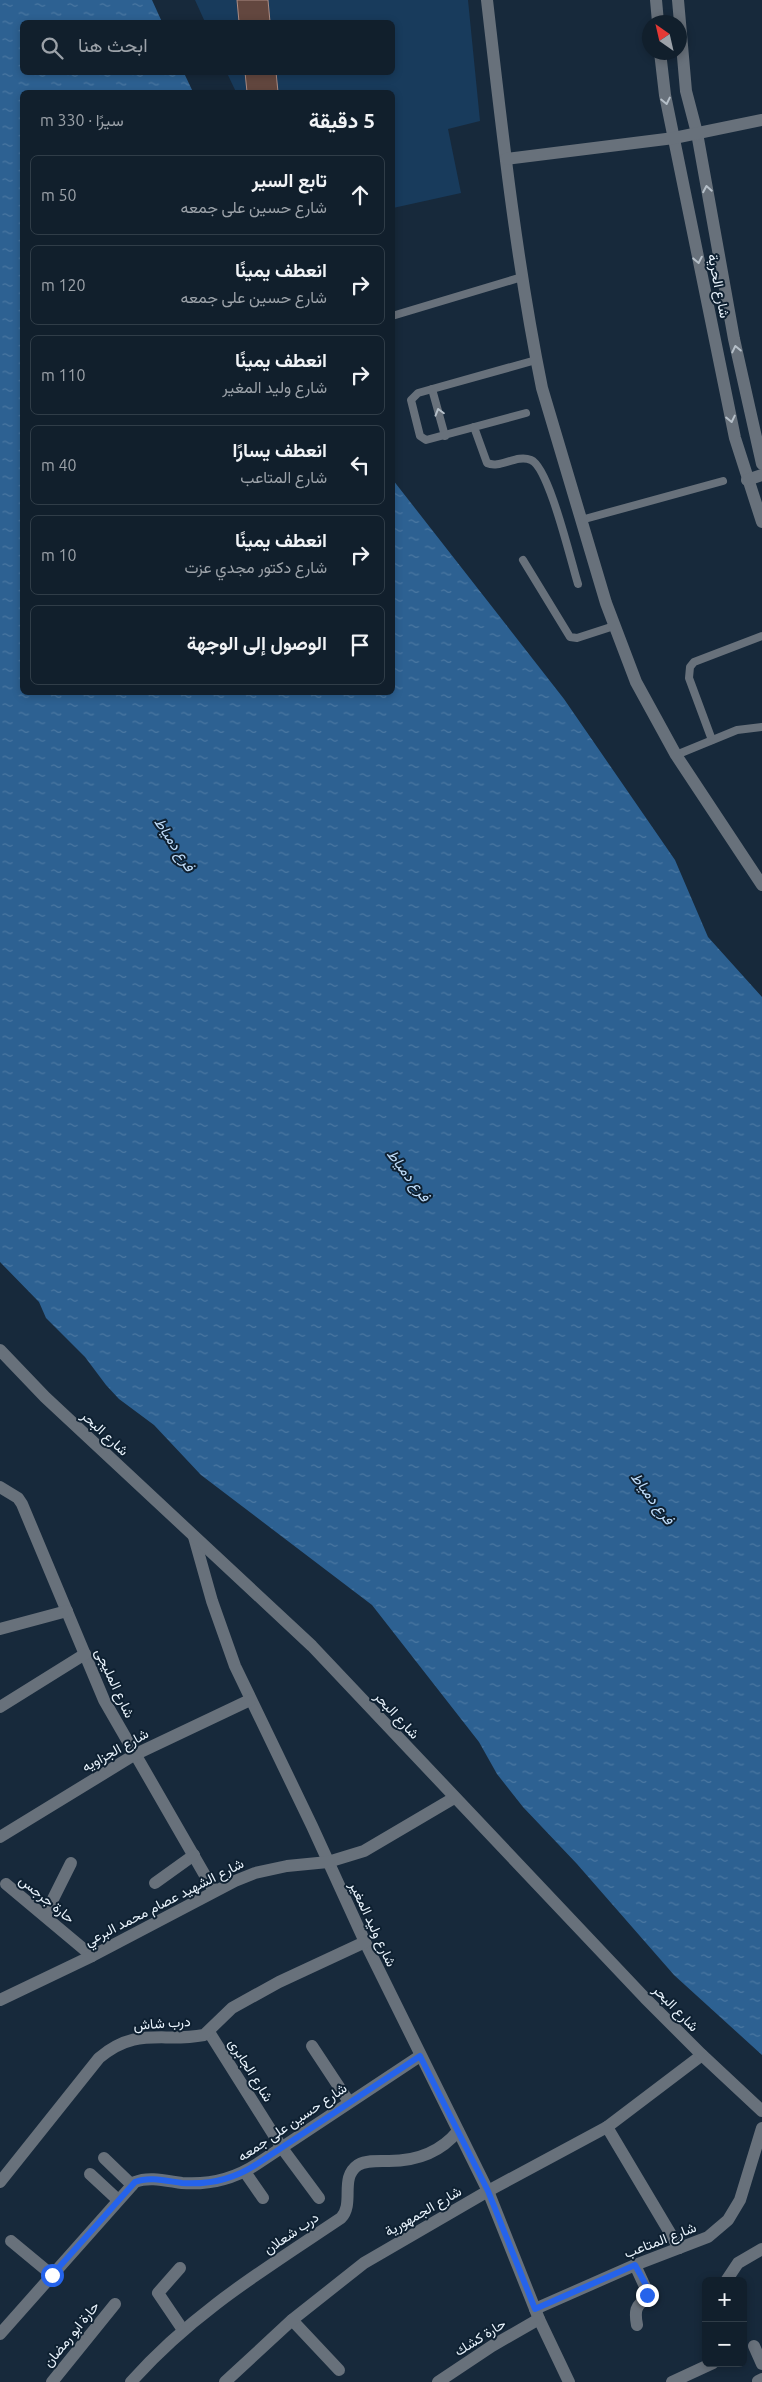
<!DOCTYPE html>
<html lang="ar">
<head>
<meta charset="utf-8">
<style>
	body { margin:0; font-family:Ubuntu,Vazirmatn,sans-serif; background:#1e2c38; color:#f1f3f6; direction:rtl }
	.controls { position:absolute; right:15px; bottom:15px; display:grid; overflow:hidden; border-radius:8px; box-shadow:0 2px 8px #0003 }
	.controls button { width:45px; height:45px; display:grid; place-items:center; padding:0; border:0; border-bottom:1px solid #303d48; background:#111f2c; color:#f1f3f6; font:25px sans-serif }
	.compass { position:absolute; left:642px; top:15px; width:45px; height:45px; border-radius:50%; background:#111f2c; box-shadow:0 2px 8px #0003; rotate:326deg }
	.stop { position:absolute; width:15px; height:15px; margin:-11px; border:4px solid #2563eb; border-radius:50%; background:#fff }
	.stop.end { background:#2563eb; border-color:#fff; box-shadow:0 1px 5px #0008 }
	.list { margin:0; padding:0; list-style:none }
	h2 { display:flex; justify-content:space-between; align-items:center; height:65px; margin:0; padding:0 20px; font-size:21px }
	h2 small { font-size:16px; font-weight:400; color:#9ca2a9 }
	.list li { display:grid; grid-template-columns:32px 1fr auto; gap:15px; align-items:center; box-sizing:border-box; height:80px; margin:0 10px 10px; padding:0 10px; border:1px solid #303d48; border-radius:8px }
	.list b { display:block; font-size:19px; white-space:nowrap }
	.list p { margin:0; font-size:16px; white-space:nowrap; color:#9ca2a9 }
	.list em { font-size:16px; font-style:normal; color:#9ca2a9 }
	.icon { flex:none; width:28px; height:28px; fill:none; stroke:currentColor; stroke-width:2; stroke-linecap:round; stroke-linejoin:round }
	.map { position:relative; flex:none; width:762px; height:2382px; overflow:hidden; direction:ltr }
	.search { position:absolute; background:#111f2c; box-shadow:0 2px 8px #0003; left:20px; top:20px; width:375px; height:55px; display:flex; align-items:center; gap:12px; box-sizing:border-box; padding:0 18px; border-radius:8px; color:#9ca2a9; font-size:19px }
	.panel { position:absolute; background:#111f2c; box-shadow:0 2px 8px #0003; left:20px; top:90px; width:375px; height:605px; border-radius:8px; direction:rtl }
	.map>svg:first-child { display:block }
	.pitch { fill:#183b5c }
	.water { fill:url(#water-ripples) }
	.building { fill:#63473f; stroke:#ac8c83 }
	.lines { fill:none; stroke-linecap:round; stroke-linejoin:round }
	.service { stroke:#68717b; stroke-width:8 }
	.minor { stroke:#68717b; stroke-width:12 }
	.tertiary { stroke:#68717b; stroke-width:12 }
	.oneway { stroke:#b5bfc8 }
	.route { stroke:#2563eb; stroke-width:6 }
	.labels { text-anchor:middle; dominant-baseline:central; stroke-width:4; stroke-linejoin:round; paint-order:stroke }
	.street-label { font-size:14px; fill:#e9f3fc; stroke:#0e2031 }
	.water-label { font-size:15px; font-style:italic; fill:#bfdcf9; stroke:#0e2031 }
</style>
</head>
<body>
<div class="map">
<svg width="762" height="2382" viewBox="0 0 762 2382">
	<defs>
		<pattern id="water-ripples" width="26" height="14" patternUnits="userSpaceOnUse" patternTransform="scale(1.25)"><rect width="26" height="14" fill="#2d6192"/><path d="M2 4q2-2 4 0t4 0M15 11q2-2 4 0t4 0" fill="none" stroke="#4b78a2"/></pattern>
	</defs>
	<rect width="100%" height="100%" fill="#17293b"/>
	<polygon class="pitch" points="195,0 468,0 480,121 448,129 461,193 393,208 392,92 236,92 227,73 392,72 392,22 205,22"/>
	<polygon class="water" points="0,0 152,0 162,22 22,22 22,72 184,73 193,92 22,92 22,692 392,692 393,480 564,699 675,860 708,937 762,997 762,2055 674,1975 577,1864 523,1807 497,1774 479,1742 372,1605 201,1475 154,1425 119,1399 106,1385 85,1357 46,1318 39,1302 0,1262"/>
	<g class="building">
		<polygon points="237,0 268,0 270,22 239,22"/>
		<polygon points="245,72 276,72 278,92 247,92"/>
	</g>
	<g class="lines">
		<g class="service">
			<polyline points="392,316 522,277"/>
			<polyline points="432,389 445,436"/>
			<polyline points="526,413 426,440 420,436 411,400 418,393 536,360"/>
			<path d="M 474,427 L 487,463 C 500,469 516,454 531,460 C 549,467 571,562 578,584"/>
			<polyline points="581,520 723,481"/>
			<polyline points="523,560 570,637 577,638 614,626"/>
			<polyline points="712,740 689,678 690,667 694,662 762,636"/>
			<polyline points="676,755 737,730 762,727"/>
		</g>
		<g class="minor">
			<path d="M 487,0 C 502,130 516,260 542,388 L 606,603 L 636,682 L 676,755 L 762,885"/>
			<polyline points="656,0 658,22"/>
			<polyline points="678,0 686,91 697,133 734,339 762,464"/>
			<polyline points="660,52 665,95 735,438 762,522"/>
			<polyline points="506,159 674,138 762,120"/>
			<polyline points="747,480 762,475"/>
			<polyline points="0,1487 18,1498 22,1504 104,1700 214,1891"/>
			<polyline points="194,1537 212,1601 235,1666 312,1826 365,1942 488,2191 539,2319 569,2382"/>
			<polyline points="0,1629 67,1611"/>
			<polyline points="0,1707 85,1654"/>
			<polyline points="0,1837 134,1755 250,1700"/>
			<polyline points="155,1883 194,1855"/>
			<polyline points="6,1884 92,1956"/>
			<polyline points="45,1915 71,1863"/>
			<polyline points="0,2000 92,1956 235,1881 255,1873 287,1866 328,1862 364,1851 454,1798"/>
			<polyline points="209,2032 282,2148 319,2198"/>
			<polyline points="312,2046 349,2102"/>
			<polyline points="607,2127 679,2248"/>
			<polyline points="104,2158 132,2185"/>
			<polyline points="245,2172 263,2198"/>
			<polyline points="90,2174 118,2200"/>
			<path d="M 0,2182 L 99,2058 C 137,2026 162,2043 204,2035 L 232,2008 L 279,1982 L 365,1942"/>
			<polyline points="11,2241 52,2275"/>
			<path d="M 635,2265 L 647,2291 C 645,2307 632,2299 637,2325"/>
			<polyline points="180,2268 158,2293 183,2330"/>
			<polyline points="726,2281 738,2263 762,2249"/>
			<polyline points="535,2309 635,2265 708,2237 728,2220 740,2200 762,2128"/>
			<polyline points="292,2320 339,2370"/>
			<path d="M 0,2334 L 135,2182 C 149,2176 167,2181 182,2183 C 209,2185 234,2179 257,2164 L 420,2056"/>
			<polyline points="754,2346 762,2364"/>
			<polyline points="758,2381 762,2379"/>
			<polyline points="52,2382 115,2304"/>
			<path d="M 131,2382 C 192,2313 265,2269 341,2218 C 355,2203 339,2178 358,2165 C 367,2160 379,2161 389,2161 C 417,2161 440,2153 458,2131"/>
			<polyline points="225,2382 292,2320 364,2263 488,2191 607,2127 702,2055"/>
			<polyline points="438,2382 492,2346 539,2319"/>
			<polyline points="672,2382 713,2363"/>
		</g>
		<polyline class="tertiary" points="0,1350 45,1397 312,1646 645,1998 702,2055 762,2111"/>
	</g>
	<defs><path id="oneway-chevron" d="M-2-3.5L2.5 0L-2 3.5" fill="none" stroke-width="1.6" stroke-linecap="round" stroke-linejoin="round" transform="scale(1.25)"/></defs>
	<g class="oneway">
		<use href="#oneway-chevron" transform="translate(666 101) rotate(78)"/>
		<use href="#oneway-chevron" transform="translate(707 189) rotate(-100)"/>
		<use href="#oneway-chevron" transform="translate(698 260) rotate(79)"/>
		<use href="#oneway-chevron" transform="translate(736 349) rotate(-102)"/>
		<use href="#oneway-chevron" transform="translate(439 412) rotate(-106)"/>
		<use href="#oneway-chevron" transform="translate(731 419) rotate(78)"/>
	</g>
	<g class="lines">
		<path class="route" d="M 52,2275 L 135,2182 C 149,2176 167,2181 182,2183 C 209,2185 234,2179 257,2164 L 420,2056 L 488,2191 L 535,2309 L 635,2265 L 647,2287 L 647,2295"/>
	</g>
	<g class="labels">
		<g class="street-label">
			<text transform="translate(719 286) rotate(79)">شارع الحرية</text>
			<text transform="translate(105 1433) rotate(43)">شارع البحر</text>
			<text transform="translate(115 1683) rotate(65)">شارع المليجى</text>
			<text transform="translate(397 1715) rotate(47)">شارع البحر</text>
			<text transform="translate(115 1750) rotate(-29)">شارع الجزاويه</text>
			<text transform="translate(47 1899) rotate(39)">حارة جرجس</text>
			<text transform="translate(164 1902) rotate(-27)">شارع الشهيد عصام محمد البرعي</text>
			<text transform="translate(373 1924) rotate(65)">شارع وليد المغير</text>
			<text transform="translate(676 2008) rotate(46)">شارع البحر</text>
			<text transform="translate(162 2023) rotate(-4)">درب شاش</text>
			<text transform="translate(251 2070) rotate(58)">شارع الجابرى</text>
			<text transform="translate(292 2122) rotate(-34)">شارع حسين على جمعه</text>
			<text transform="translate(423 2211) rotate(-30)">شارع الجمهورية</text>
			<text transform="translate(291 2233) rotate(-34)">درب شعلان</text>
			<text transform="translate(660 2240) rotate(-21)">شارع المتاعب</text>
			<text transform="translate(71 2334) rotate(-51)">حارة ابو رمضان</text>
			<text transform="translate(480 2337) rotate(-32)">حارة كشك</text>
		</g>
		<g class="water-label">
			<text transform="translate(175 844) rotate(57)">فرع دمياط</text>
			<text transform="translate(409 1175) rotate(53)">فرع دمياط</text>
			<text transform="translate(653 1498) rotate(53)">فرع دمياط</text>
		</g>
	</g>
</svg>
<div class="controls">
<button>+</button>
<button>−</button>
</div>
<svg class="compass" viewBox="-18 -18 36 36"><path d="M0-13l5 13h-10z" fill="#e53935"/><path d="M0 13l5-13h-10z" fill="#9ca2a9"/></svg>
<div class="stop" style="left:52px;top:2275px"></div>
<div class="stop end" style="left:647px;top:2295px"></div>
<div class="search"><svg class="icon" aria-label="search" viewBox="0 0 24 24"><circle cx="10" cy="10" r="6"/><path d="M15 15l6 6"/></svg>ابحث هنا</div>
<section class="panel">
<h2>5 دقيقة<small>سيرًا · 330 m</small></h2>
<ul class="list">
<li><svg class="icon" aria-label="ahead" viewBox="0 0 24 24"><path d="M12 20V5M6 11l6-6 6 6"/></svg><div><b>تابع السير</b><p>شارع حسين على جمعه</p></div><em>50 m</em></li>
<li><svg class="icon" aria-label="right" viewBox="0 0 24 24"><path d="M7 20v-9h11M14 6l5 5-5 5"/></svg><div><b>انعطف يمينًا</b><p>شارع حسين على جمعه</p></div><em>120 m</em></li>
<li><svg class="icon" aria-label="right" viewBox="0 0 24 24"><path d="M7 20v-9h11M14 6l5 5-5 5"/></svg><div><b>انعطف يمينًا</b><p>شارع وليد المغير</p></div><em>110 m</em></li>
<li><svg class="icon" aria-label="left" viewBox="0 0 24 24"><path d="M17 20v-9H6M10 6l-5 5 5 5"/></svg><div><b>انعطف يسارًا</b><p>شارع المتاعب</p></div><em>40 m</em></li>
<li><svg class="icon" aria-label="right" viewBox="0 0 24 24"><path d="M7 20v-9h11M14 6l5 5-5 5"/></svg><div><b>انعطف يمينًا</b><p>شارع دكتور مجدي عزت</p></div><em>10 m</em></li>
<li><svg class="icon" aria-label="arrive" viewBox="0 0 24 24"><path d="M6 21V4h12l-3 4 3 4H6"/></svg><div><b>الوصول إلى الوجهة</b></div></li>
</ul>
</section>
</div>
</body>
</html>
